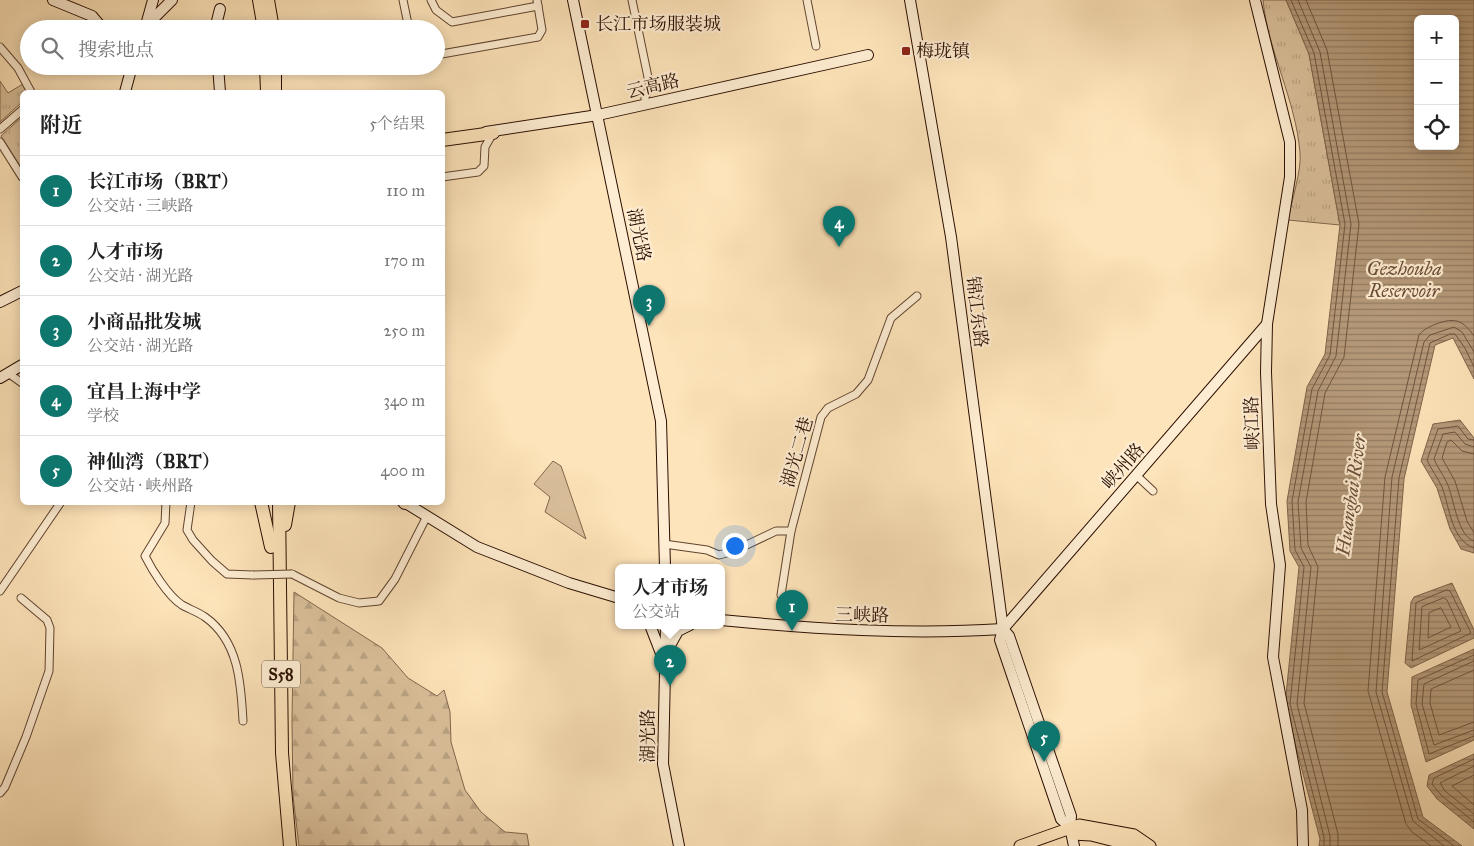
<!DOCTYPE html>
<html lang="zh">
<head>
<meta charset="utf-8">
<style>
	body { margin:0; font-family:"IM FELL Great Primer","Noto Serif SC",serif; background:#f6f6f6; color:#222 }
	.controls { position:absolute; right:15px; top:15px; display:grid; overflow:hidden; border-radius:8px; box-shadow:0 2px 12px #0003 }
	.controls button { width:45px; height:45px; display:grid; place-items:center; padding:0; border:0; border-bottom:1px solid #e0e0e0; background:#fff; color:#222; font:25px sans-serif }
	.you { position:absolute; left:734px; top:545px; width:18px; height:18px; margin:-12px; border:4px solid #fff; border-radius:50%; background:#1a73e8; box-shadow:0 0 0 8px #1a73e833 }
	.badge { display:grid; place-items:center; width:32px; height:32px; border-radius:50%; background:#0f766e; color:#fff; font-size:16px; font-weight:700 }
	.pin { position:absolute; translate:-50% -41px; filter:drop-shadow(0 1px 2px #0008) }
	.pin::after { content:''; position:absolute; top:26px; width:18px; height:15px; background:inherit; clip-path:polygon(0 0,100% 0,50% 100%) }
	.popup { position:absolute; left:615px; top:564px; width:110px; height:65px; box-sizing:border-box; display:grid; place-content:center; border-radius:8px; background:#fff; filter:drop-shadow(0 1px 4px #0005); font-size:16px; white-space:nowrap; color:#767676 }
	.popup b { font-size:19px; color:#222 }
	.popup::after { content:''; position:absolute; left:50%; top:100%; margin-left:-10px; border:10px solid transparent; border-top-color:#fff }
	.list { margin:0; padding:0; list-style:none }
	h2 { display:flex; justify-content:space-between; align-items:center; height:65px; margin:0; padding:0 20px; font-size:21px }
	h2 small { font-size:16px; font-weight:400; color:#767676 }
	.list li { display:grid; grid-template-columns:32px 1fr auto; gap:15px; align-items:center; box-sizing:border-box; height:70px; padding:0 20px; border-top:1px solid #e0e0e0 }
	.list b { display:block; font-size:19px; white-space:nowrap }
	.list p { margin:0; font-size:16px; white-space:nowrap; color:#767676 }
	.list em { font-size:16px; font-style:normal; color:#767676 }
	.icon { flex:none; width:28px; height:28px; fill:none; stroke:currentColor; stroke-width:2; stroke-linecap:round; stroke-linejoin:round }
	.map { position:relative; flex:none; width:1474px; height:846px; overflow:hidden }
	.search { position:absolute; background:#fff; box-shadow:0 2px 12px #0003; left:20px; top:20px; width:425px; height:55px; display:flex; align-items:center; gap:12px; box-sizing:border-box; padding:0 18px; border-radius:28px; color:#767676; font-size:19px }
	.panel { position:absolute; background:#fff; box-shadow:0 2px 12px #0003; left:20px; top:90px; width:425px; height:415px; border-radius:8px }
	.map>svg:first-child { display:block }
	.grass { fill:#dac09b; stroke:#82674e }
	.forest { fill:url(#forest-firs); stroke:#82674e }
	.park { fill:url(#park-tufts); stroke:#82674e }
	.water { fill:url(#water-rules); stroke:#7e634a; fill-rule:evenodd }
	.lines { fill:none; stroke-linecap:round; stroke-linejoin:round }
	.shore { stroke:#70543e; stroke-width:1 }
	.street-casing { stroke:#5f442f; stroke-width:9 }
	.secondary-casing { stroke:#2a0e01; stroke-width:12 }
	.primary-casing { stroke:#2a0e01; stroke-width:13 }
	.highway-casing { stroke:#2a0e01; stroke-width:14 }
	.street { stroke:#feedd2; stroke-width:7 }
	.secondary { stroke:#feedd2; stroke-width:10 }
	.primary { stroke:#fee4ba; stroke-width:11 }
	.highway { stroke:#fee4ba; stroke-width:12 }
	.street-bridge-casing { stroke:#5f442f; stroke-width:9; stroke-linecap:butt }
	.street-bridge { stroke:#feedd2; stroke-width:7 }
	.poi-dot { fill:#8f2418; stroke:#feedd2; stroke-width:2 }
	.labels { text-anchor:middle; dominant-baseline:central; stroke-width:4.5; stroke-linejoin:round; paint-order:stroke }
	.shield { fill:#feedd2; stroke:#6a5140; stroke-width:1 }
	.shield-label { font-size:16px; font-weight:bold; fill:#2a0e01 }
	.poi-label { font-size:18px; fill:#2a0e01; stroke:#feedd2; text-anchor:start }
	.street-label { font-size:18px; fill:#2a0e01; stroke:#feedd2 }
	.water-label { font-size:19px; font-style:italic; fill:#694d38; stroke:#feedd2 }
</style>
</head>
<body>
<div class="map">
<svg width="1474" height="846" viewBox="0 0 1474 846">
	<defs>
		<pattern id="forest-firs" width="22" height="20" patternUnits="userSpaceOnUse" patternTransform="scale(1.25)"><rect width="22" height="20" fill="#dac09b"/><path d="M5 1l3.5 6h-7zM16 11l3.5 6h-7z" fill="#bba484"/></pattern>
		<pattern id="park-tufts" width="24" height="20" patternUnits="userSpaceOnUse" patternTransform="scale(1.25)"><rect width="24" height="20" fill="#dac09b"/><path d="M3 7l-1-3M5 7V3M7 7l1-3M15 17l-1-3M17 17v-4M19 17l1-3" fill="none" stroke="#bba484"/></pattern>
		<pattern id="water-rules" width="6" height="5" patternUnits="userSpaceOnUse" patternTransform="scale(1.25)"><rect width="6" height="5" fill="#b69b7b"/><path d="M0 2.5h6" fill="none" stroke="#947d62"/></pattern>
	</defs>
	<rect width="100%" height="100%" fill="#fee4ba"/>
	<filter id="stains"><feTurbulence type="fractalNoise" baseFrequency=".004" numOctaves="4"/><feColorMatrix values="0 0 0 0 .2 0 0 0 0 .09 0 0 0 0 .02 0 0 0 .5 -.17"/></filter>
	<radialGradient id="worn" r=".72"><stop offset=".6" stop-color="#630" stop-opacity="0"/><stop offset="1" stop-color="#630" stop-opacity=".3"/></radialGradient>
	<polygon class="grass" points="553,461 561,466 586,539 545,512 550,497 534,484"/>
	<polygon class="forest" points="294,592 382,648 408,678 437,696 444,690 450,712 451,742 465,790 481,812 505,832 527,834 529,846 299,846 293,796 292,721"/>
	<g class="park">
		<path d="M 1263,0 L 1286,0 L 1309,54 L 1340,225 L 1288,220 C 1291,203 1302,169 1300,153 C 1296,100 1268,52 1263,0 Z"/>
		<polygon points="0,81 8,93 23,84 27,92 22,92 22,102 0,122"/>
		<polygon points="22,117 22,169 1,136"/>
	</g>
	<g class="water">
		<path d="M 1286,0 L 1474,0 L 1474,379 L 1453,338 L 1435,345 L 1404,479 L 1387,692 L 1423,817 L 1462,846 L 1319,846 L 1320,839 L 1285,705 L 1299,567 L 1290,551 L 1287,501 L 1307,387 L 1325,354 L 1340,225 L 1309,54 ZM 1418,19 L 1455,19 L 1455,146 L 1418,146 Z"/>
		<polygon points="1460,420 1474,438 1474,553 1461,549 1450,529 1437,488 1421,461 1433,424"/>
		<polygon points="1452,583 1474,630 1474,638 1411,668 1405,663 1411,602 1414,597"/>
		<polygon points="1474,649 1474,740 1426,762 1411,705 1412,677"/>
		<polygon points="1474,754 1474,829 1437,799 1427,786 1429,775"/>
	</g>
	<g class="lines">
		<g class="shore">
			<polyline points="1291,0 1314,53 1345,224 1330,355 1312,389 1292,501 1295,550 1304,567 1290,704 1324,837 1324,846"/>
			<polyline points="1298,0 1320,52 1351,224 1336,356 1318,391 1298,502 1301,548 1311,567 1297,704 1330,836 1330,846"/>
			<polyline points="1306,0 1327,50 1359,224 1344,357 1325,393 1306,502 1308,545 1318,567 1304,703 1338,834 1338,846"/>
			<path d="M 1474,440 L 1468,439 L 1458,426 L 1438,429 L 1427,460 C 1431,469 1438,478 1442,487 C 1450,508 1451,540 1474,548"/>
			<path d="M 1474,447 L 1465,444 L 1455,432 L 1443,434 L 1434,459 C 1437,467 1443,474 1447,483 C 1454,498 1457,536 1474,541"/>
			<polyline points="1474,454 1462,451 1451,440 1447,442 1442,458 1455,481 1467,521 1474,533"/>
			<polygon points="1447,590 1450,591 1471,633 1412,661 1416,603"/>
			<polygon points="1444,598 1447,600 1461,631 1419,650 1422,607"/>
			<polygon points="1441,608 1451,627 1428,638 1429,613"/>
			<polyline points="1474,655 1418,680 1416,704 1429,754 1474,736"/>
			<polyline points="1474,661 1424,684 1422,704 1434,745 1474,730"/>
			<polyline points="1474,670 1431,689 1430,703 1439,735 1474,722"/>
			<polyline points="1474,759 1434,778 1432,784 1441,795 1474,822"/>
			<polyline points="1474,766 1440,783 1445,791 1474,814"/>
			<polyline points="1474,775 1452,786 1474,805"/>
			<path d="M 1431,846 L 1412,832 L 1406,824 L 1368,691 L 1385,477 L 1419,335 C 1424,329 1429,327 1436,324 C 1455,317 1463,320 1474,336"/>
			<polyline points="1444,846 1413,821 1376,692 1392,477 1424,342 1430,335 1454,327 1462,332 1474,352"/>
			<polyline points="1454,846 1418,819 1382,692 1399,478 1430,343 1450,334 1455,334 1465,348 1474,367"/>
		</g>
		<g class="street-casing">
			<g id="street">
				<polyline points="403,0 409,29"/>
				<polyline points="431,0 436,10 452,22 538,6"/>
				<polyline points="632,0 650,87 645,97 645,104"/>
				<polyline points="807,0 816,46"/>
				<polyline points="0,47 18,68 31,92"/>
				<polyline points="436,55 538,37 542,30 537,0"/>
				<polyline points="0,129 22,110"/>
				<polyline points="0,142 22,177"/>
				<polyline points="442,177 478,172 484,166 485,147 493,133"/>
				<polyline points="8,373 22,383"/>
				<polyline points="1136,475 1153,491"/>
				<path d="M 166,502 L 165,523 L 145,556 C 152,570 168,596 182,605 C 189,609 198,612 205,617 C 239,641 241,684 243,721"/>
				<polyline points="191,502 187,530 193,540 212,561 227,574 253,575"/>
				<polyline points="664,544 707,550 719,555 734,551 776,531 791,531"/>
				<polyline points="292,574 339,598 359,603 379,601 395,579 427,516"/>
				<polyline points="0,591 61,502"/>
				<polyline points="781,595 791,531 821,417 828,408 856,394 868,380 891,318 917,296"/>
				<polyline points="0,793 5,787 26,737 49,671 50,628 47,620 21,598"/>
			</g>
		</g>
		<g class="secondary-casing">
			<g id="secondary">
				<polyline points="53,0 92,16 103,29"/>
				<polyline points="573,0 661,421 665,567"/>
				<polyline points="910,0 951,237 1003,629"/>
				<polyline points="1255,0 1290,142 1290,177 1267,324 1266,372 1271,504 1280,565 1273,657 1302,810 1303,846"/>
				<polyline points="146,25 153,0"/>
				<polyline points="145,27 172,0"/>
				<polyline points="215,29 220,9"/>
				<polyline points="218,66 220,92"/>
				<polyline points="125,92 132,66"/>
				<polyline points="486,132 598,115 868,55"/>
				<polyline points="0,302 22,291"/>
				<polyline points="0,378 22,365"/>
				<polyline points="404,502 477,547 569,583 619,598"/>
				<path d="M 721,620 C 815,629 908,635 1003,629"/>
				<polyline points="650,625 662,656"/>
				<polyline points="666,625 663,764 679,846"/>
				<polyline points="1003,629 1009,636 1071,816 1070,827 1074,846"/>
				<polyline points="668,649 678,631 690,625"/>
				<polyline points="1070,827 1061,819 1000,640 1003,629 1267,324"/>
			</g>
		</g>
		<g class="primary-casing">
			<g id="primary">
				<polyline points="1072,834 1091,835 1135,846"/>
				<polyline points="1020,846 1079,825 1134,835 1150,846"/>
			</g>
		</g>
		<g class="highway-casing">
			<g id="highway">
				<polyline points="259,0 264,29"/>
				<polyline points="268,0 273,29"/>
				<polyline points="266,66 267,92"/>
				<polyline points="275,66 275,92"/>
				<polyline points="442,140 493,133"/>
				<polyline points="261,502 271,547"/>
				<polyline points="279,502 282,753 290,846"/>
				<polyline points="404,502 405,503"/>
				<polyline points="285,525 289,502"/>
			</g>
		</g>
		<use href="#street" class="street"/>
		<use href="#secondary" class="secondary"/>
		<use href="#primary" class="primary"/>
		<use href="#highway" class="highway"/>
		<g class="street-bridge-casing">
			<polyline id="street-bridge" points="253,575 292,574"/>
		</g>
		<use href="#street-bridge" class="street-bridge"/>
	</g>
	<g class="poi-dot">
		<rect x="580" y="19" width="10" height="10" rx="2.5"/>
		<rect x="901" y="46" width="10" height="10" rx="2.5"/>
	</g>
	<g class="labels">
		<rect class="shield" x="262" y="660.5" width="38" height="27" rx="4"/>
		<g class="shield-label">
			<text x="281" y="674">S58</text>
		</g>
		<g class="poi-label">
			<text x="595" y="24">长江市场服装城</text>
			<text x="916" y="51">梅珑镇</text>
		</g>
		<g class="street-label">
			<text transform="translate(653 86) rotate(-13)">云高路</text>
			<text transform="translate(639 235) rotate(78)">湖光路</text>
			<text transform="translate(977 312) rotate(83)">锦江东路</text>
			<text transform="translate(1252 423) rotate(-92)">峡江路</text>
			<text transform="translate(797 452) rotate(-74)">湖光二巷</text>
			<text transform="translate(1123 466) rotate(-49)">峡州路</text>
			<text transform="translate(862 615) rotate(1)">三峡路</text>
			<text transform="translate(648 736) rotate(-90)">湖光路</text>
		</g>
		<g class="water-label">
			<text x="1404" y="268">Gezhouba<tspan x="1404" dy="22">Reservoir</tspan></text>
			<text transform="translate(1351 495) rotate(-82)">Huangbai River</text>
		</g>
	</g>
	<rect width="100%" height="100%" filter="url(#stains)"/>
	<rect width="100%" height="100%" fill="url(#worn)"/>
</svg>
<div class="controls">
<button>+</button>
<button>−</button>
<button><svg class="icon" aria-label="locate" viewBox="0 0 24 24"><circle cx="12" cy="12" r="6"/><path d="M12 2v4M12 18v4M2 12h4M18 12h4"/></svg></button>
</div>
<div class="you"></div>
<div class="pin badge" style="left:792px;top:631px">1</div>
<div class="pin badge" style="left:670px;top:686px">2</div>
<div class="popup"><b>人才市场</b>公交站</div>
<div class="pin badge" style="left:649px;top:326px">3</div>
<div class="pin badge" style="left:839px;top:247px">4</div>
<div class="pin badge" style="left:1044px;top:762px">5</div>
<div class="search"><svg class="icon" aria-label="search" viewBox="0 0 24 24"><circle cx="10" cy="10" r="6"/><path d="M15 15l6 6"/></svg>搜索地点</div>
<section class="panel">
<h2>附近<small>5个结果</small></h2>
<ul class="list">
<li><span class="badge">1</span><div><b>长江市场（BRT）</b><p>公交站 · 三峡路</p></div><em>110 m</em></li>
<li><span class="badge">2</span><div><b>人才市场</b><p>公交站 · 湖光路</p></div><em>170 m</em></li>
<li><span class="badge">3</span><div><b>小商品批发城</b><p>公交站 · 湖光路</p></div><em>250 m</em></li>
<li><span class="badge">4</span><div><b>宜昌上海中学</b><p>学校</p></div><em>340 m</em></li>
<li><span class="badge">5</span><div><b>神仙湾（BRT）</b><p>公交站 · 峡州路</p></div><em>400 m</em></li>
</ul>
</section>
</div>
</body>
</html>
